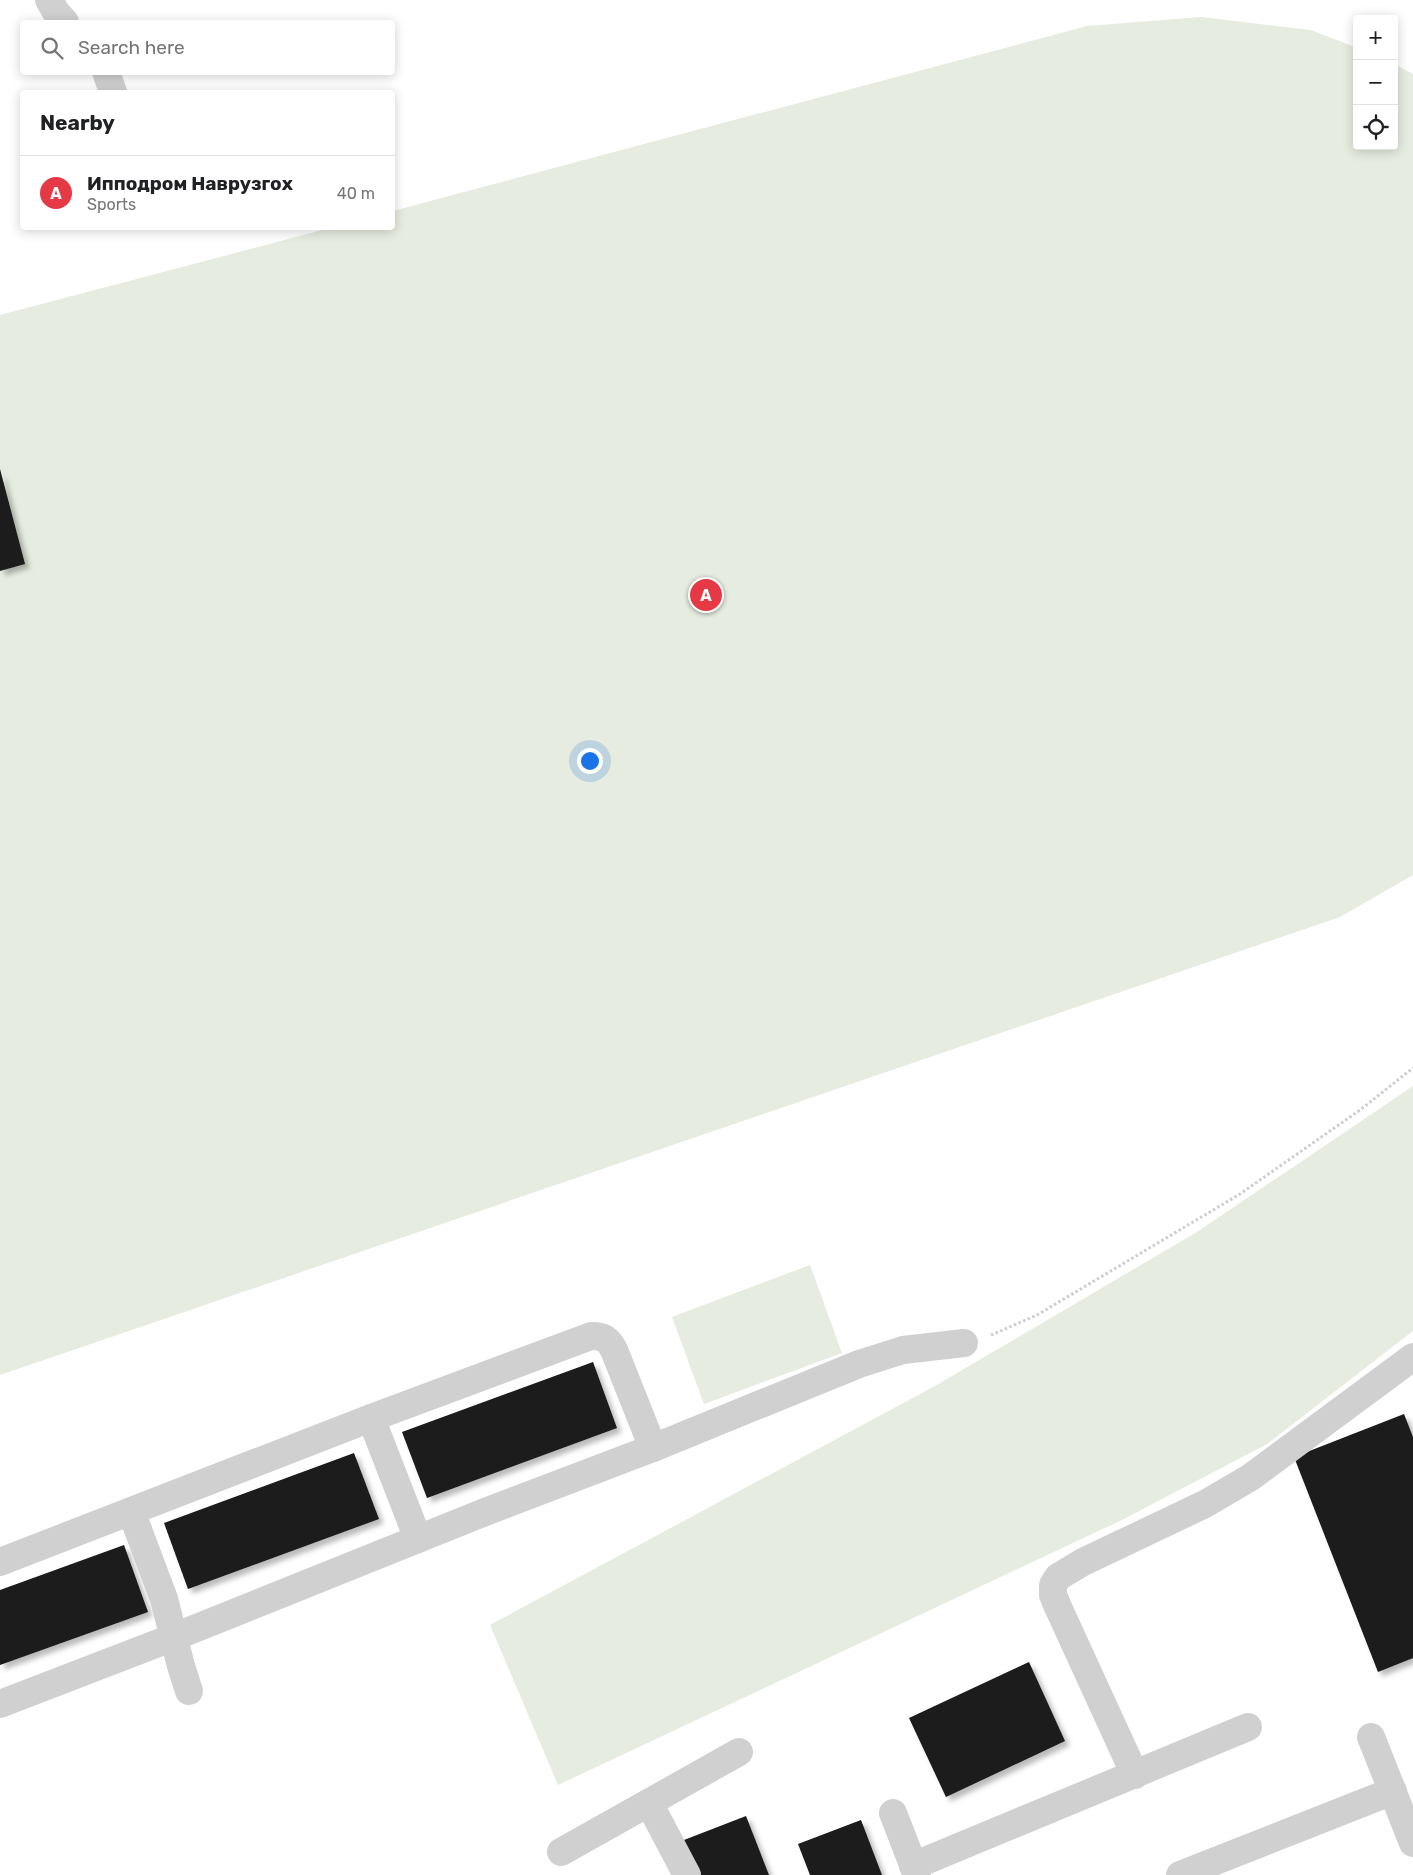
<!DOCTYPE html>
<html lang="en">
<head>
<meta charset="utf-8">
<style>
	body { margin:0; font-family:Rubik,sans-serif; background:#f6f6f6; color:#202124 }
	.controls { position:absolute; right:15px; top:15px; display:grid; overflow:hidden; border-radius:5px; box-shadow:0 2px 12px #0003 }
	.controls button { width:45px; height:45px; display:grid; place-items:center; padding:0; border:0; border-bottom:1px solid #e0e0e0; background:#fff; color:#202124; font:25px sans-serif }
	.you { position:absolute; left:589px; top:760px; width:18px; height:18px; margin:-12px; border:4px solid #fff; border-radius:50%; background:#1a73e8; box-shadow:0 0 0 8px #1a73e833 }
	.badge { display:grid; place-items:center; width:32px; height:32px; border-radius:50%; background:#e63946; color:#fff; font-size:16px; font-weight:700 }
	.pin { position:absolute; translate:-50% -50%; border:2px solid #fff; box-shadow:0 1px 5px #0006 }
	.list { margin:0; padding:0; list-style:none }
	h2 { display:flex; justify-content:space-between; align-items:center; height:65px; margin:0; padding:0 20px; font-size:21px }
	h2 small { font-size:16px; font-weight:400; color:#757577 }
	.list li { display:grid; grid-template-columns:32px 1fr auto; gap:15px; align-items:center; box-sizing:border-box; height:75px; padding:0 20px; border-top:1px solid #e0e0e0 }
	.list b { display:block; font-size:19px; white-space:nowrap }
	.list p { margin:0; font-size:16px; white-space:nowrap; color:#757577 }
	.list em { font-size:16px; font-style:normal; color:#757577 }
	.icon { flex:none; width:28px; height:28px; fill:none; stroke:currentColor; stroke-width:2; stroke-linecap:round; stroke-linejoin:round }
	.map { position:relative; flex:none; width:1413px; height:1875px; overflow:hidden }
	.search { position:absolute; background:#fff; box-shadow:0 2px 12px #0003; left:20px; top:20px; width:375px; height:55px; display:flex; align-items:center; gap:12px; box-sizing:border-box; padding:0 18px; border-radius:5px; color:#757577; font-size:19px }
	.panel { position:absolute; background:#fff; box-shadow:0 2px 12px #0003; left:20px; top:90px; width:375px; height:140px; border-radius:5px }
	.map>svg:first-child { display:block }
	.green { fill:#e6ecdf }
	.building { fill:#1a1a1a; filter:url(#shadow) }
	.lines { fill:none; stroke-linecap:round; stroke-linejoin:round }
	.path { stroke:#cdcdcd; stroke-width:3; stroke-dasharray:2.5 2.5; stroke-linecap:butt }
	.minor { stroke:#d0d0d0; stroke-width:28 }
</style>
</head>
<body>
<div class="map">
<svg width="1413" height="1875" viewBox="0 0 1413 1875">
	<defs>
		<filter id="shadow"><feDropShadow dx="4.5" dy="4.5" stdDeviation="2.5" flood-color="#0004"/></filter>
	</defs>
	<rect width="100%" height="100%" fill="#fff"/>
	<g class="green">
		<polygon points="1201,17 1311,30 1357,48 1357,146 1394,146 1394,64 1413,74 1413,875 1340,917 0,1375 0,315 330,228 392,228 393,211 1087,26"/>
		<polygon points="1413,1086 1413,1331 1267,1444 1124,1519 558,1785 490,1625 935,1386 1197,1232"/>
		<polygon points="810,1265 842,1353 704,1404 672,1317"/>
	</g>
	<g class="building">
		<polygon points="0,469 25,564 0,571"/>
		<polygon points="593,1362 617,1428 427,1498 402,1432"/>
		<polygon points="1404,1414 1413,1437 1413,1658 1378,1672 1294,1457"/>
		<polygon points="354,1453 379,1519 188,1589 164,1523"/>
		<polygon points="124,1545 148,1612 0,1665 0,1590"/>
		<polygon points="1029,1662 1065,1741 946,1797 909,1718"/>
		<polygon points="746,1816 769,1875 697,1875 684,1840"/>
		<polygon points="861,1820 882,1875 810,1875 798,1844"/>
	</g>
	<g class="lines">
		<polyline class="path" points="991,1335 1037,1315 1240,1194 1360,1110 1413,1068"/>
		<g class="minor">
			<polyline points="49,0 56,12 65,22"/>
			<polyline points="106,72 113,92"/>
			<polyline points="371,1418 418,1539"/>
			<polyline points="131,1511 164,1599 181,1666 189,1691"/>
			<path d="M 0,1562 L 371,1418 L 591,1336 C 604,1336 608,1339 614,1350 L 653,1448"/>
			<polyline points="0,1704 174,1637 485,1512 653,1448 859,1364 903,1350 964,1343"/>
			<polyline points="1371,1737 1413,1843"/>
			<polyline points="1135,1775 1058,1607 1053,1595 1053,1585 1058,1577 1083,1562 1205,1504 1251,1477 1413,1357"/>
			<polyline points="649,1803 687,1875"/>
			<polyline points="893,1813 917,1875"/>
			<polyline points="561,1852 739,1752"/>
			<polyline points="913,1866 1248,1727"/>
			<polyline points="1180,1875 1393,1791"/>
		</g>
	</g>
</svg>
<div class="controls">
<button>+</button>
<button>−</button>
<button><svg class="icon" aria-label="locate" viewBox="0 0 24 24"><circle cx="12" cy="12" r="6"/><path d="M12 2v4M12 18v4M2 12h4M18 12h4"/></svg></button>
</div>
<div class="you"></div>
<div class="pin badge" style="left:706px;top:595px">A</div>
<div class="search"><svg class="icon" aria-label="search" viewBox="0 0 24 24"><circle cx="10" cy="10" r="6"/><path d="M15 15l6 6"/></svg>Search here</div>
<section class="panel">
<h2>Nearby<small></small></h2>
<ul class="list">
<li><span class="badge">A</span><div><b>Ипподром Наврузгох</b><p>Sports</p></div><em>40 m</em></li>
</ul>
</section>
</div>
</body>
</html>
